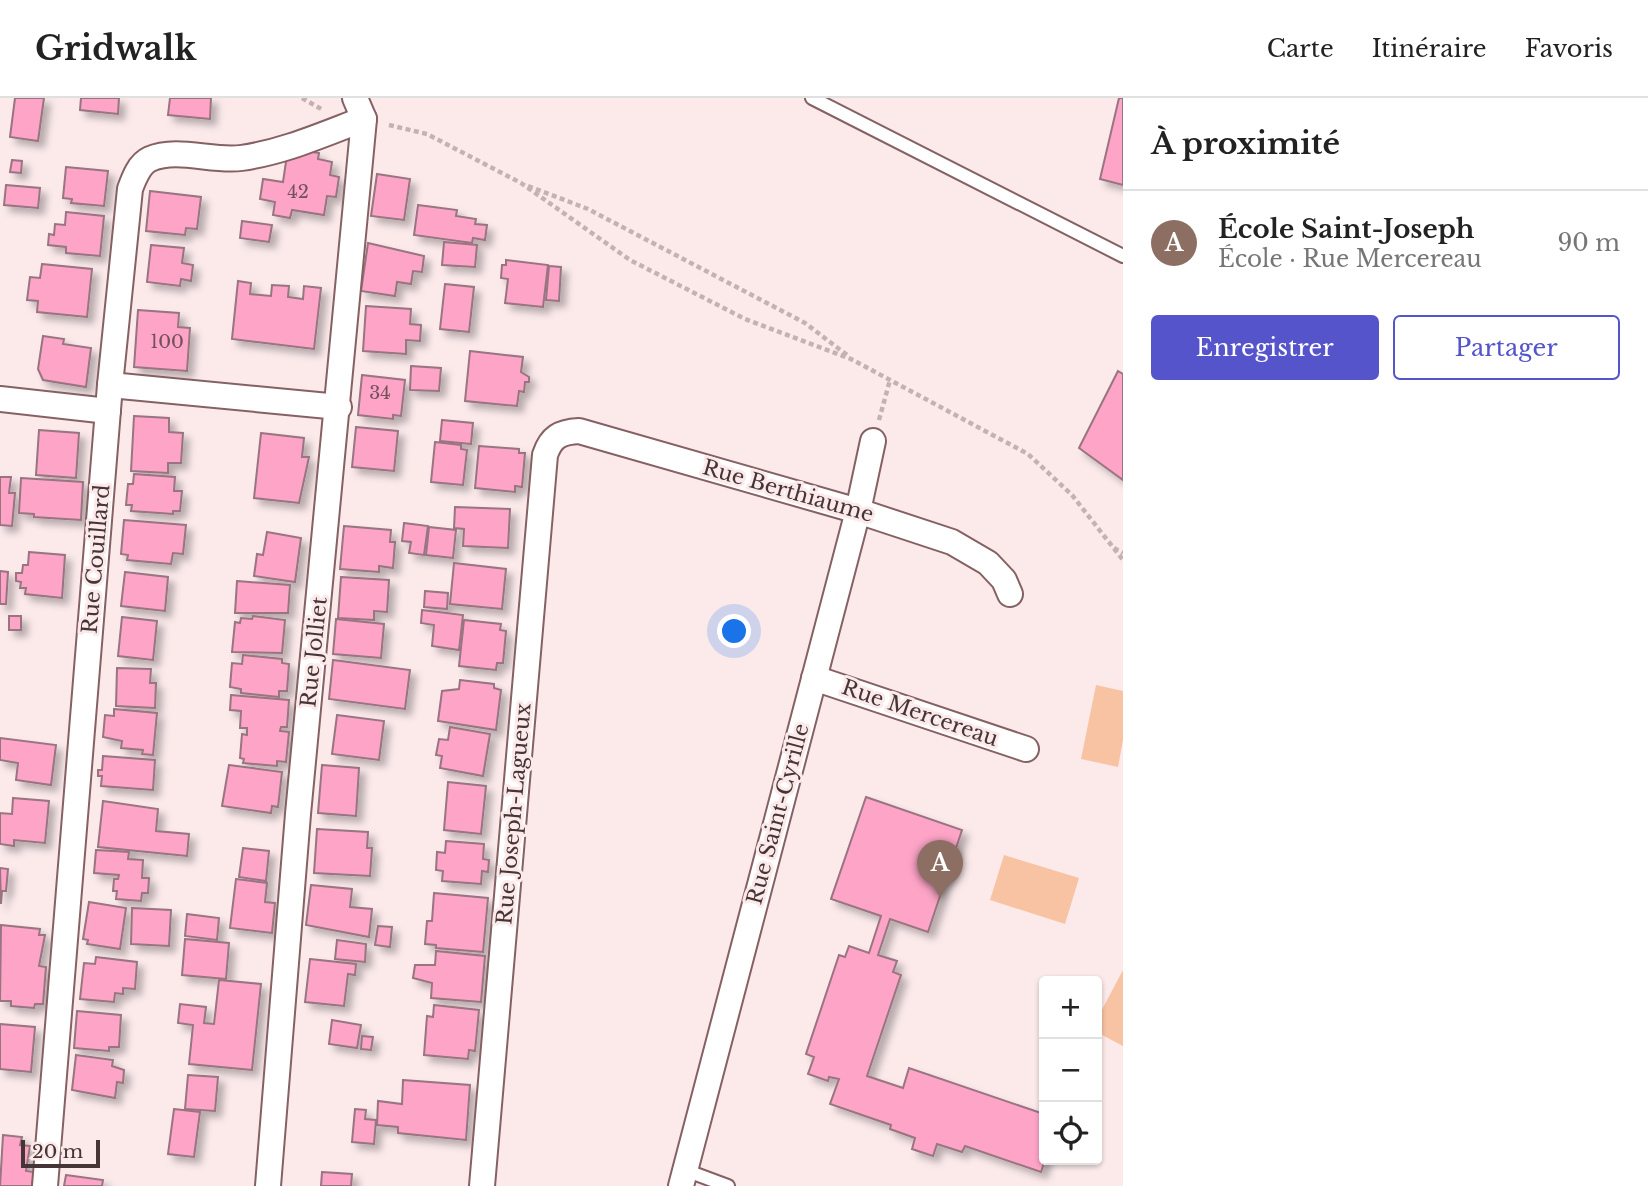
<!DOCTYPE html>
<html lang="fr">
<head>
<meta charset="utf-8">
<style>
	body { margin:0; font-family:"Libre Baskerville",serif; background:#f2f2f2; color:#222 }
	.controls { position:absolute; right:21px; bottom:21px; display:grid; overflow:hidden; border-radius:7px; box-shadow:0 2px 5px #0004 }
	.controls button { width:63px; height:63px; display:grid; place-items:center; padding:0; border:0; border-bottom:2px solid #e0e0e0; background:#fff; color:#222; font:35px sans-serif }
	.scale { position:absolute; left:21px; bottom:18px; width:79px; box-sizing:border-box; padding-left:7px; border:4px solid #453536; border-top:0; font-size:19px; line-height:24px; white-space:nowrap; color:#453536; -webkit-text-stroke:5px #fceaeb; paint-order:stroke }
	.you { position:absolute; left:735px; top:534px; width:24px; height:24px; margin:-18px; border:5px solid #fff; border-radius:50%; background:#1a73e8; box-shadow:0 0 0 10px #1a73e833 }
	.badge { display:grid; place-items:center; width:46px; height:46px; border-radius:50%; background:#5554cb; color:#fff; font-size:23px; font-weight:700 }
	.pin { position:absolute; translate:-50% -58px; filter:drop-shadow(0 2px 4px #0008) }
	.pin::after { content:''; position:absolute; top:37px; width:24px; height:21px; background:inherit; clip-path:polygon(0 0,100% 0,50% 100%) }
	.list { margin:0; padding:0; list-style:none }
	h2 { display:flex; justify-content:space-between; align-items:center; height:91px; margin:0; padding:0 28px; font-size:30px }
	h2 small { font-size:23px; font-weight:400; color:#767676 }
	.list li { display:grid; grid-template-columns:46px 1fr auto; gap:21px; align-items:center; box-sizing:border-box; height:105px; padding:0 28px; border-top:2px solid #e0e0e0 }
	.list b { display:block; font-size:26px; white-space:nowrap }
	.list p { margin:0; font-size:23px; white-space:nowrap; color:#767676 }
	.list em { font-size:23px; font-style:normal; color:#767676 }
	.actions { display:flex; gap:14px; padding:21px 28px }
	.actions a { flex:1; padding:16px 0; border:2px solid #5554cb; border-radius:7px; text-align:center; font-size:24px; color:#5554cb }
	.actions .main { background:#5554cb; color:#fff }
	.icon { flex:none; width:38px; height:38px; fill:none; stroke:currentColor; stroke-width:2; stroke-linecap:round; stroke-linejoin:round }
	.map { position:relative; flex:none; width:1123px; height:1088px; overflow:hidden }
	header { display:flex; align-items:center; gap:42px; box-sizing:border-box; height:98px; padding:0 35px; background:#fff; border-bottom:2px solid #e0e0e0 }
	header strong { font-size:33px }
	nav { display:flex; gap:38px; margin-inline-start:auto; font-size:24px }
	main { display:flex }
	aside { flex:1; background:#fff }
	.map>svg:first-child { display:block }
	.green { fill:#f8c3a3 }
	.building { fill:#fda4c7; stroke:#987481; stroke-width:2; filter:url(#shadow) }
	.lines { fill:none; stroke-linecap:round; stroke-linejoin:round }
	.lane-casing { stroke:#856163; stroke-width:16 }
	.street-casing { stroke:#856163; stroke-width:28 }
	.path { stroke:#c4b2b3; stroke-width:4.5; stroke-dasharray:5 3.5; stroke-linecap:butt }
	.lane { stroke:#fff; stroke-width:12 }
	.street { stroke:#fff; stroke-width:24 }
	.labels { text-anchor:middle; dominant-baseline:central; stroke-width:6; stroke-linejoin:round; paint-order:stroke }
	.number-label { font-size:18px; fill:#73515a }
	.street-label { font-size:21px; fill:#453536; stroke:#fceaeb }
</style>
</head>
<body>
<header>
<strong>Gridwalk</strong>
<nav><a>Carte</a><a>Itinéraire</a><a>Favoris</a></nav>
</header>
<main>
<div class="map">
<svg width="1123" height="1088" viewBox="0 0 1123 1088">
	<defs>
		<filter id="shadow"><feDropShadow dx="6" dy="6" stdDeviation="3.5" flood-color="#0004"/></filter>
	</defs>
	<rect width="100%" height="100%" fill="#fceaeb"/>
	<g class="green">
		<polygon points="1096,587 1123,593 1123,642 1118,669 1081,661"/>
		<polygon points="1004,757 1079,780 1065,826 990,802"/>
		<polygon points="1123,872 1123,948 1102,937 1097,921"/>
	</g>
	<g class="building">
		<polygon points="15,0 44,0 38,43 10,39"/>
		<polygon points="81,0 119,0 118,16 80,12"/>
		<polygon points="170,0 211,0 210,21 168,17"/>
		<polygon points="1119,0 1123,0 1123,87 1100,81"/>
		<polygon points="299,52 319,55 318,61 332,64 330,77 339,79 336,99 327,98 324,117 292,112 290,120 273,117 275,104 260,101 263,81 283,84 287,57 299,59"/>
		<polygon points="12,62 22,63 21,75 10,74"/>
		<polygon points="66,69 108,73 104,108 71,105 72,101 63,100"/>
		<polygon points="377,76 410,81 404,122 371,118"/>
		<polygon points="6,87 40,90 38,110 4,107"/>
		<polygon points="150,93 201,99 197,131 186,130 185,137 146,133"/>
		<polygon points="418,107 457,112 456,118 476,121 475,126 487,127 485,142 473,140 472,145 414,137"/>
		<polygon points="66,114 104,118 100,158 66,155 66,149 48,147 49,136 54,137 55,126 65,127"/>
		<polygon points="242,123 272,127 269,144 240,140"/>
		<polygon points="444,144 477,147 475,169 442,167"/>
		<polygon points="368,145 424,158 422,174 413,173 411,186 397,184 395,198 361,193"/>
		<polygon points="151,147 184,150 182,165 193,167 191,183 181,181 180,188 147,184"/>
		<polygon points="506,162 548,167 543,209 505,205 508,181 501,180 502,167 506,167"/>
		<polygon points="42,166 92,171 87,219 37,214 38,203 27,202 30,179 40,180"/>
		<polygon points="549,168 561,169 559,203 546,202"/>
		<polygon points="238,183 251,185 250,196 271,198 272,187 289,188 288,199 303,201 304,188 321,190 314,251 232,241"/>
		<polygon points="445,186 474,189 469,234 440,231"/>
		<polygon points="366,208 411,211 410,226 421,227 420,243 406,242 406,256 363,253"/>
		<polygon points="138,212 179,215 178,229 190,230 187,273 134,269"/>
		<polygon points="43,238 64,241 63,246 91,250 86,289 43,282 38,271"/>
		<polygon points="470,253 523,259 521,274 529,279 529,284 525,284 524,294 519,293 517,308 465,303"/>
		<polygon points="411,268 441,270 439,293 410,292"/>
		<polygon points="1118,273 1123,276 1123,382 1079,350"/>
		<polygon points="362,277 405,282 401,318 393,317 393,321 358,317"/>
		<polygon points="134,318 169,320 169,334 183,335 181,365 168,365 168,375 131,373"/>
		<polygon points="442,322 473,325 471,346 440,343"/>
		<polygon points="356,329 398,333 394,373 352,369"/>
		<polygon points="39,332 79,335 76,380 36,377"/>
		<polygon points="261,335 304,340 302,359 309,359 299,405 254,400"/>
		<polygon points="435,344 461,347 461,351 467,352 463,387 431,384"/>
		<polygon points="479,348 519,351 519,355 525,355 522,389 515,388 515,394 475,390"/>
		<polygon points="134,376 175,379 174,393 182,393 180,413 173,413 173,416 131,413 132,407 126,407 128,386 133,386"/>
		<polygon points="0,379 11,379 9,395 15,395 12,428 0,427"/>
		<polygon points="21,380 83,384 81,422 34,419 34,416 19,415"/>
		<polygon points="455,409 510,411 508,450 463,448 464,431 454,430"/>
		<polygon points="124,422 186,427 183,456 173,455 171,466 127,462 128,457 121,456"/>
		<polygon points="404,425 428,428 424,457 409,455 411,444 402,443"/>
		<polygon points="344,428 391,432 390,444 395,444 393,470 379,468 379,474 340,471"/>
		<polygon points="429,429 456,432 453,460 426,457"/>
		<polygon points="267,434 301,440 295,484 254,478 257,456 263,457"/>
		<polygon points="29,454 65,457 62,500 25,496 26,490 20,490 21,484 16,483 16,475 22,475 23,467 28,467"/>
		<polygon points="454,465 506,471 502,511 450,506"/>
		<polygon points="0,473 8,474 6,506 0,506"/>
		<polygon points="125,474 168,479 165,513 121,508"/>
		<polygon points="341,479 389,482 387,514 374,513 374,522 338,520"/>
		<polygon points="237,483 290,487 288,515 235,515"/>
		<polygon points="425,493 448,495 447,511 424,509"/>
		<polygon points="422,512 463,517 459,552 432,548 434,527 421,525"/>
		<rect x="9" y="518" width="12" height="14"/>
		<polygon points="253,518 285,522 282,555 232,554 235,524 240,525 241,520 252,521"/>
		<polygon points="122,519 157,523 153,562 118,558"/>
		<polygon points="336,521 384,526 381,560 333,556"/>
		<polygon points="464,522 501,526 500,532 506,533 503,565 497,565 496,572 459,568"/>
		<polygon points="243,557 282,561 282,565 289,566 287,593 279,593 279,599 241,595 241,591 230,589 232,565 242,566"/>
		<polygon points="333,562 410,572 405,611 329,601"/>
		<polygon points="117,570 151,571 150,585 156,585 155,610 116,608"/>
		<polygon points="460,582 494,586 494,590 501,592 496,632 438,623 442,593 459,591"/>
		<polygon points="231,597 289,602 287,629 281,629 280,633 289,634 286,664 277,663 277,668 243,665 244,661 240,660 242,636 247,637 247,630 240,630 241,613 230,612"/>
		<polygon points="114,611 157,615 153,657 142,656 143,652 121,650 122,643 103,639 105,617 114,618"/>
		<polygon points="337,617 384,623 379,662 332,656"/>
		<polygon points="450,629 490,636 483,678 440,670 442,658 436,657 439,641 448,642"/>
		<polygon points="0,640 56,647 51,687 16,682 18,665 0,662"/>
		<polygon points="103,658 155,662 153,692 101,688 102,678 98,678 98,672 102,672"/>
		<polygon points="229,667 282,674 278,709 272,708 271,715 222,708"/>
		<polygon points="322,667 359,670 356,718 318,715"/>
		<polygon points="448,684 486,688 481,736 444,732"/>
		<polygon points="866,699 962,732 928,834 890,821 878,857 897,863 893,874 901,877 867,978 903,990 909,970 1044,1016 1045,1062 1041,1074 965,1048 962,1054 937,1046 933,1058 912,1051 915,1040 890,1031 891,1027 830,1006 839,981 829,979 828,983 808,976 814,959 806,956 839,857 845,859 849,848 869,855 881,818 831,801"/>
		<polygon points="13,700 49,703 45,745 14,742 14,748 0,746 0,715 12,716"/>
		<polygon points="103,703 158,711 156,733 189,736 187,758 98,749"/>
		<polygon points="317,731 368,734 367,750 372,750 370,778 314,775"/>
		<polygon points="446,743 484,746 483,761 489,762 488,774 482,773 481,786 442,783 443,773 436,772 437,754 445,755"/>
		<polygon points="243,750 269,753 266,783 239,779"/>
		<polygon points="96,752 129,754 128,761 143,762 142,780 149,780 148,795 142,795 141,803 116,801 117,793 113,793 114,781 118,781 119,777 94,775"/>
		<polygon points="0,770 8,771 6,793 2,793 1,806"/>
		<polygon points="236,781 267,785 265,804 275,805 272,835 230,830"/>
		<polygon points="311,787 352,791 350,809 372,811 369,839 306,827"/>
		<polygon points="434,795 488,800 483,854 436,850 436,847 425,846 427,823 432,823"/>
		<polygon points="89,804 126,810 120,851 87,846 88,842 83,841"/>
		<polygon points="132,810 171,812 169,848 131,846"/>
		<polygon points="187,816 219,820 217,842 185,838"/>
		<polygon points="1,827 40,831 39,837 45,837 39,868 46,869 43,906 35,906 34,910 11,908 11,903 0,903"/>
		<polygon points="378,828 392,829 390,849 375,847"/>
		<polygon points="185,841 229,845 226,881 182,877"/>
		<polygon points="337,842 366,846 365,864 335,861"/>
		<polygon points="436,853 485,858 481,904 431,900 432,885 413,880 415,867 435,867"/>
		<polygon points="96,859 137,864 135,891 123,890 123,896 115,895 114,904 80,901 84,865 95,866"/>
		<polygon points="310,861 356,866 355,877 348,876 344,908 305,904"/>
		<polygon points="219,882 261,886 252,972 189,966 193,927 178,925 180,906 206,909 204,925 214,926"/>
		<polygon points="434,907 479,912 475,953 469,952 468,961 424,957 427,918 433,919"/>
		<polygon points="77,913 121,917 119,949 109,949 109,953 74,950"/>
		<polygon points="332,922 361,927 357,950 329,946"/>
		<polygon points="0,926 35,929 31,974 0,971"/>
		<polygon points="362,938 373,939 371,952 361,951"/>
		<polygon points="76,957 113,962 112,968 124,972 123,985 117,984 115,1000 72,992"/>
		<polygon points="188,977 218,979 215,1013 185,1011"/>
		<polygon points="403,982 470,987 466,1042 398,1035 398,1029 377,1027 378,1003 402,1006"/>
		<polygon points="174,1011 200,1014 194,1059 168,1056"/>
		<polygon points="355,1011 366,1012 365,1021 376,1022 374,1046 352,1044"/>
		<polygon points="3,1037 22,1039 20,1047 30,1048 26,1073 34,1074 32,1088 0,1088"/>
		<polygon points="322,1074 352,1076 351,1088 321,1088"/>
		<polygon points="66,1077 103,1082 102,1088 64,1088"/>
	</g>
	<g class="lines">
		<g class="lane-casing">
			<g id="lane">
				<polyline points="812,0 1123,158"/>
				<polyline points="685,1072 728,1088"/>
			</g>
		</g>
		<g class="street-casing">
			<g id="street">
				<polyline points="110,287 339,309"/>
				<polyline points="0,301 108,313"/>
				<polyline points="814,580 1026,651"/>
				<path d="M 45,1088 L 110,287 L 130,91 C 134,80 139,66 150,61 C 177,49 213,64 241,60 C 284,54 324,36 364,21"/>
				<polyline points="268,1088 298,716 364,21 355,0"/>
				<path d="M 482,1088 L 545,357 C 551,339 560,334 579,333 L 858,413 L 952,444 L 988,465 L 1004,482 L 1010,496"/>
				<polyline points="681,1088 858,413 873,343"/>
			</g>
		</g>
		<g class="path">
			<polyline points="302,0 323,12"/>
			<polyline points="389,27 427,36 521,85 630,162 745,221 851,261 1028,356 1072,397 1123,462"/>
			<polyline points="528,88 588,111 805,225 847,257"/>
			<polyline points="879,322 890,282"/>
			<polyline points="1114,450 1123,455"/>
		</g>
		<use href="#lane" class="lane"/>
		<use href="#street" class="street"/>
	</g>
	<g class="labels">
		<g class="number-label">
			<text x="298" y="94">42</text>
			<text x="167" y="244">100</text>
			<text x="380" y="295">34</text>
		</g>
		<g class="street-label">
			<text transform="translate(788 393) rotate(16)">Rue Berthiaume</text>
			<text transform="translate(96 461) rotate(-85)">Rue Couillard</text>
			<text transform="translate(314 554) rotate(-84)">Rue Jolliet</text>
			<text transform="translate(920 615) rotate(19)">Rue Mercereau</text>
			<text transform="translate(514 716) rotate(-85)">Rue Joseph-Lagueux</text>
			<text transform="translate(778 716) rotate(-75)">Rue Saint-Cyrille</text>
		</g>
	</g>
</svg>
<div class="controls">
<button>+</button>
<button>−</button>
<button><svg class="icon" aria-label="locate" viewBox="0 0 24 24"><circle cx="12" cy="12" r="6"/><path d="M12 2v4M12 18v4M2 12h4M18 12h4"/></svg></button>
</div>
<div class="scale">20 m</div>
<div class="you"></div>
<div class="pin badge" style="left:940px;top:800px;background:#8d6e63">A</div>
</div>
<aside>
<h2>À proximité<small></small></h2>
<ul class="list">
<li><span class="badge" style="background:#8d6e63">A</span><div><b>École Saint-Joseph</b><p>École · Rue Mercereau</p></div><em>90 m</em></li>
</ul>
<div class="actions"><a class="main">Enregistrer</a><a>Partager</a></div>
</aside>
</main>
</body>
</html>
